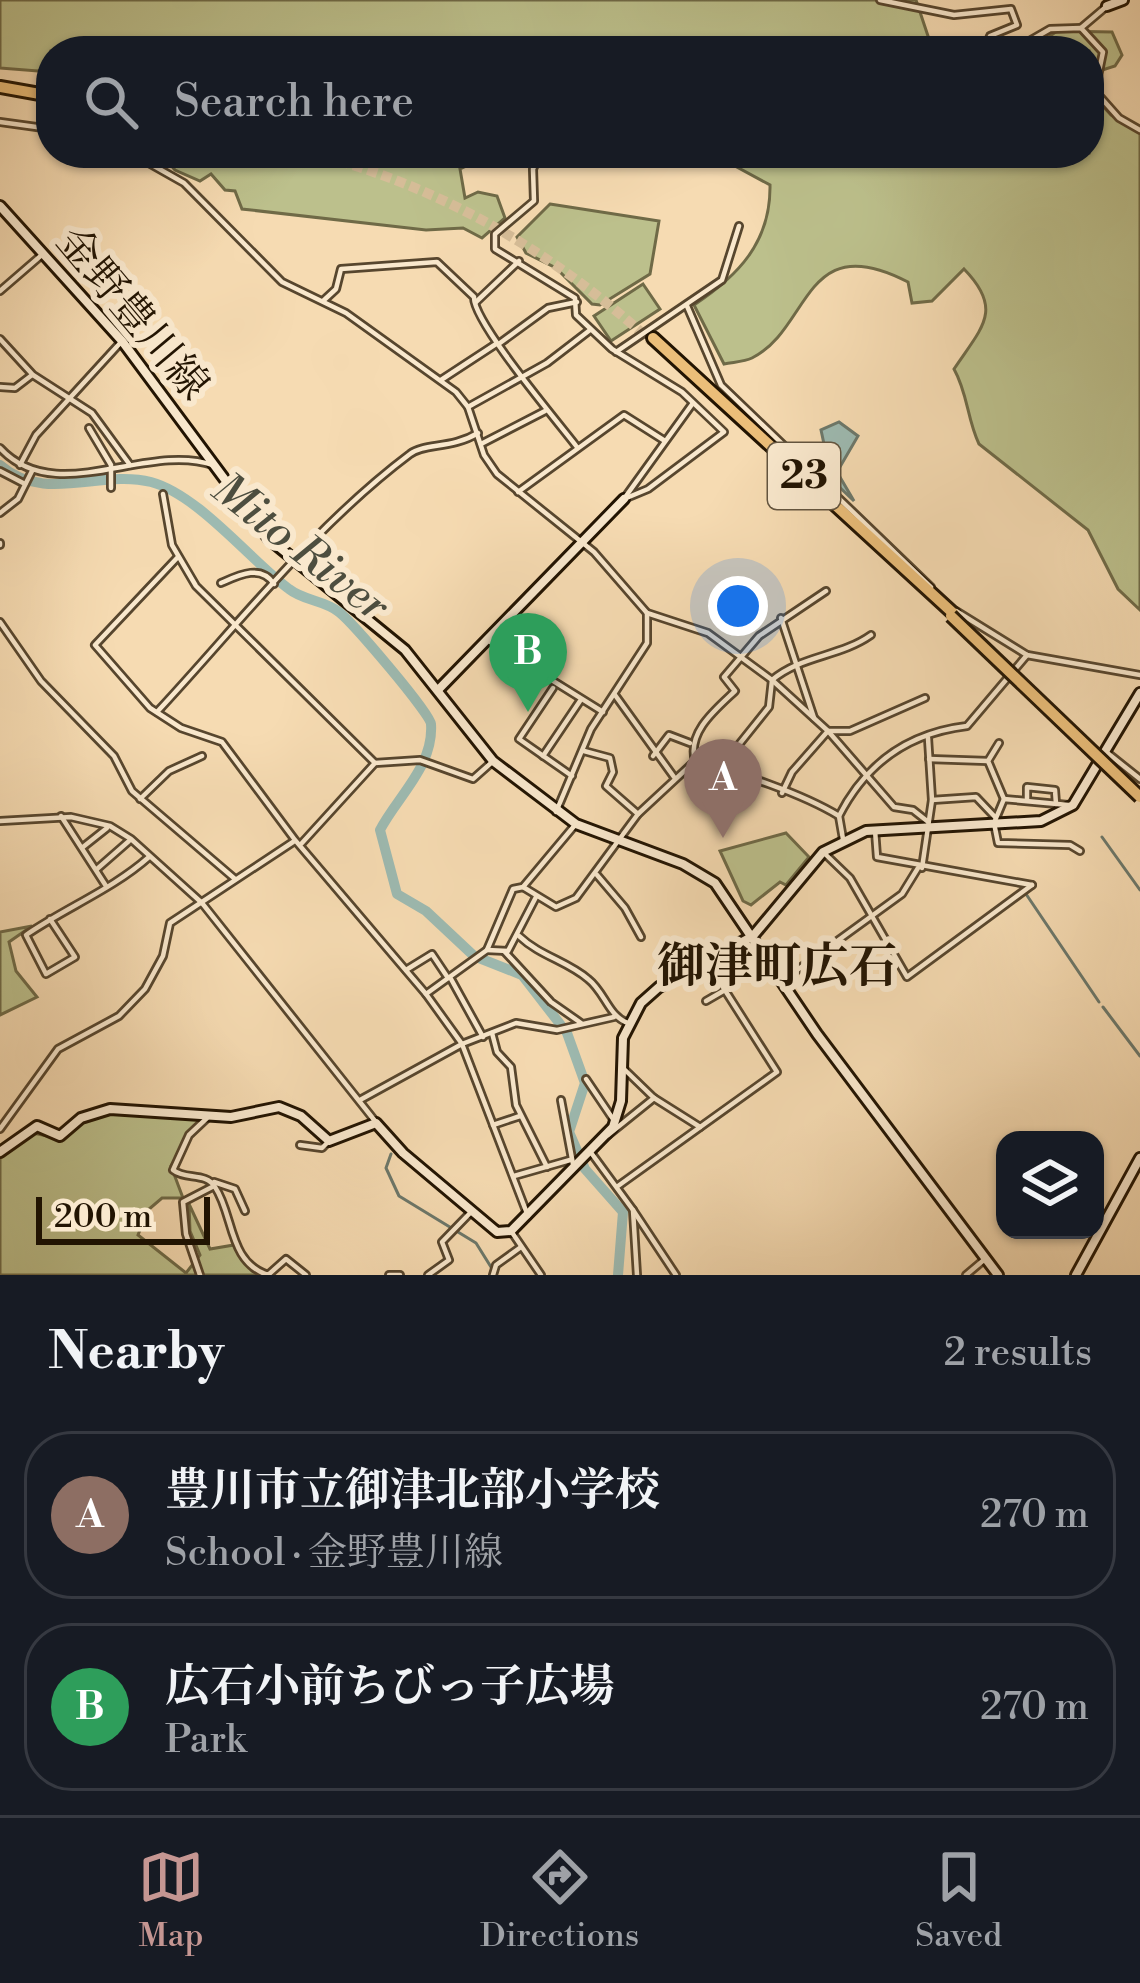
<!DOCTYPE html>
<html lang="en">
<head>
<meta charset="utf-8">
<style>
	body { margin:0; font-family:"Libre Bodoni","Noto Serif JP",serif; background:#20242c; color:#f1f3f6 }
	.controls { position:absolute; right:36px; bottom:36px; display:grid; overflow:hidden; border-radius:24px; box-shadow:0 3px 9px #0004 }
	.controls button { width:108px; height:108px; display:grid; place-items:center; padding:0; border:0; border-bottom:3px solid #363941; background:#171b24; color:#f1f3f6; font:60px sans-serif }
	.scale { position:absolute; left:36px; bottom:30px; width:174px; box-sizing:border-box; padding-left:12px; border:6px solid #221402; border-top:0; font-size:33px; line-height:42px; white-space:nowrap; color:#221402; -webkit-text-stroke:9px #f9e8cd; paint-order:stroke }
	.you { position:absolute; left:738px; top:606px; width:42px; height:42px; margin:-30px; border:9px solid #fff; border-radius:50%; background:#1a73e8; box-shadow:0 0 0 18px #1a73e833 }
	.badge { display:grid; place-items:center; width:78px; height:78px; border-radius:50%; background:#c59692; color:#fff; font-size:39px; font-weight:700 }
	.pin { position:absolute; translate:-50% -99px; filter:drop-shadow(0 3px 6px #0008) }
	.pin::after { content:''; position:absolute; top:63px; width:42px; height:36px; background:inherit; clip-path:polygon(0 0,100% 0,50% 100%) }
	.list { margin:0; padding:0; list-style:none }
	h2 { display:flex; justify-content:space-between; align-items:center; height:156px; margin:0; padding:0 48px; font-size:51px }
	h2 small { font-size:39px; font-weight:400; color:#9ea1a6 }
	.list li { display:grid; grid-template-columns:78px 1fr auto; gap:36px; align-items:center; box-sizing:border-box; height:168px; margin:0 24px 24px; padding:0 24px; border:3px solid #363941; border-radius:48px }
	.list b { display:block; font-size:45px; white-space:nowrap }
	.list p { margin:0; font-size:39px; white-space:nowrap; color:#9ea1a6 }
	.list em { font-size:39px; font-style:normal; color:#9ea1a6 }
	.icon { flex:none; width:66px; height:66px; fill:none; stroke:currentColor; stroke-width:2; stroke-linecap:round; stroke-linejoin:round }
	.map { position:relative; flex:none; width:1140px; height:1275px; overflow:hidden }
	.search { position:absolute; background:#171b24; box-shadow:0 3px 9px #0004; left:36px; right:36px; top:36px; height:132px; display:flex; align-items:center; gap:30px; box-sizing:border-box; padding:0 42px; border-radius:48px; color:#9ea1a6; font-size:45px }
	.sheet { height:540px; background:#171b24 }
	nav { display:flex; justify-content:space-around; align-items:center; box-sizing:border-box; height:168px; border-top:3px solid #363941; background:#171b24; font-size:33px; color:#9ea1a6 }
	nav a { display:grid; justify-items:center; gap:6px }
	nav .on { color:#c59692 }
	.map>svg:first-child { display:block }
	.green { fill:#bcc08c; stroke:#6f6a47; stroke-width:3 }
	.water { fill:#9dbab1; stroke:#6c786b; stroke-width:3 }
	.lines { fill:none; stroke-linecap:round; stroke-linejoin:round }
	.stream { stroke:#6c786b; stroke-width:3 }
	.river { stroke:#9dbab1; stroke-width:10 }
	.highway-tunnel { stroke:#d6bd98; stroke-width:10; stroke-dasharray:10 5; stroke-linecap:butt }
	.street-casing { stroke:#57462e; stroke-width:10 }
	.secondary-casing { stroke:#221402; stroke-width:14 }
	.highway-casing { stroke:#221402; stroke-width:16 }
	.street { stroke:#f9e8cd; stroke-width:4.5 }
	.secondary { stroke:#f9e8cd; stroke-width:8 }
	.highway { stroke:#ebbe79; stroke-width:10 }
	.highway-bridge-casing { stroke:#221402; stroke-width:16; stroke-linecap:butt }
	.highway-bridge { stroke:#ebbe79; stroke-width:10 }
	.labels { text-anchor:middle; dominant-baseline:central; stroke-width:12; stroke-linejoin:round; paint-order:stroke }
	.shield { fill:#f9e8cd; stroke:#62543f; stroke-width:3 }
	.shield-label { font-size:39px; font-weight:bold; fill:#221402 }
	.street-label { font-size:42px; fill:#221402; stroke:#f9e8cd }
	.water-label { font-size:45px; font-style:italic; fill:#4d4e3f; stroke:#f9e8cd }
	.quarter-label { font-size:48px; font-weight:bold; fill:#221402; stroke:#f9e8cd }
</style>
</head>
<body>
<div class="map">
<svg width="1140" height="1275" viewBox="0 0 1140 1275">
	<rect width="100%" height="100%" fill="#f6dbb2"/>
	<filter id="stains"><feTurbulence type="fractalNoise" baseFrequency=".00167" numOctaves="4"/><feColorMatrix values="0 0 0 0 .2 0 0 0 0 .09 0 0 0 0 .02 0 0 0 .5 -.17"/></filter>
	<radialGradient id="worn" r=".72"><stop offset=".6" stop-color="#630" stop-opacity="0"/><stop offset="1" stop-color="#630" stop-opacity=".3"/></radialGradient>
	<g class="green">
		<polygon points="0,0 916,0 932,48 51,51 51,66 38,71 0,68"/>
		<path d="M 1057,31 L 1112,32 L 1122,55 L 1115,66 L 1096,72 L 1089,91 L 1111,115 L 1140,131 L 1140,610 L 1118,589 L 1088,530 L 979,444 C 967,419 968,394 954,369 C 982,327 1004,310 964,269 L 932,301 L 912,303 L 908,282 C 803,227 811,329 752,358 C 744,362 733,362 724,364 L 694,305 C 738,276 771,242 770,185 L 711,153 L 1089,153 L 1089,51 L 1029,51 Z"/>
		<polygon points="160,153 495,153 460,169 465,198 478,192 497,196 505,218 482,238 463,228 426,230 242,209 235,191 225,190 211,174 200,181 175,170"/>
		<polygon points="550,204 659,221 650,274 600,305 592,304 556,268 526,253 517,237"/>
		<polygon points="643,284 660,309 611,341 594,316"/>
		<polygon points="786,833 809,857 786,885 780,882 751,905 743,901 720,851"/>
		<polygon points="32,926 9,942 16,971 37,997 0,1015 0,932"/>
		<polygon points="111,1111 201,1119 171,1166 183,1198 162,1198 148,1210 138,1235 186,1273 200,1255 190,1231 189,1204 210,1249 234,1245 252,1271 265,1275 0,1275 0,1157 33,1133 61,1139 84,1120"/>
	</g>
	<polygon class="water" points="839,422 858,436 837,472 854,501 809,458 824,444 821,430"/>
	<g class="lines">
		<g class="stream">
			<polyline points="1102,837 1140,890"/>
			<polyline points="1026,894 1099,1002"/>
			<polyline points="1103,1007 1140,1056"/>
			<polyline points="391,1154 386,1168 399,1196 476,1243 496,1275"/>
		</g>
		<path class="river" d="M 0,465 C 45,504 100,469 151,482 C 199,495 251,561 289,589 C 304,601 324,600 339,612 C 353,623 430,713 431,724 C 434,766 397,797 380,830 L 397,894 L 426,911 L 474,956 L 522,975 L 567,1033 L 585,1083 L 569,1132 L 585,1169 L 623,1212 L 618,1275"/>
		<path class="highway-tunnel" d="M 310,153 C 439,185 553,252 651,341"/>
		<g class="street-casing">
			<g id="street">
				<polyline points="880,0 954,15 1011,9 1017,25 990,36 984,51"/>
				<polyline points="1081,28 1107,6"/>
				<polyline points="1012,51 1050,29 1081,28 1103,52 1095,91 1119,118 1140,130"/>
				<polyline points="0,122 51,129"/>
				<polyline points="131,153 184,183 282,282 346,313 456,392 468,407 484,455 497,474 594,552 647,613 708,633 772,680 828,731 894,807 913,810 927,821"/>
				<polyline points="540,153 533,169 534,201 495,234 495,249 575,298 576,315 612,349 682,392 724,432 648,489 624,499"/>
				<polyline points="0,291 44,253"/>
				<path d="M 323,301 L 336,289 L 341,269 L 437,262 L 474,297 C 473,322 558,422 577,447"/>
				<polyline points="476,302 519,261"/>
				<polyline points="687,306 721,385 931,587"/>
				<polyline points="0,339 33,375 92,413 130,465"/>
				<polyline points="500,343 548,308 577,302"/>
				<polyline points="616,352 722,280 739,226"/>
				<polyline points="441,380 496,344"/>
				<polyline points="0,387 15,388 32,375"/>
				<polyline points="468,407 547,363 590,330"/>
				<polyline points="89,428 111,465 111,488"/>
				<polyline points="481,444 545,411"/>
				<path d="M 0,448 C 55,508 146,442 213,465"/>
				<polyline points="20,465 36,435 122,341"/>
				<polyline points="0,471 25,484"/>
				<polyline points="518,492 624,415 665,441"/>
				<polyline points="163,494 172,545 196,586 375,763"/>
				<polyline points="626,496 693,403"/>
				<polyline points="0,513 18,499 32,471"/>
				<polyline points="0,543 0,545"/>
				<polyline points="177,558 95,645 150,708 181,728 222,742 295,840 426,994 462,1044 528,1216"/>
				<path d="M 221,583 C 239,575 261,564 274,584"/>
				<polyline points="956,611 1027,655 1140,675"/>
				<polyline points="781,618 814,718"/>
				<polyline points="0,622 41,681 114,756 132,791 235,879"/>
				<polyline points="489,641 603,712"/>
				<polyline points="553,688 519,739 572,776"/>
				<polyline points="615,695 674,777"/>
				<path d="M 157,712 C 238,625 314,526 410,454 C 424,443 452,449 478,433"/>
				<polyline points="999,743 988,761 1004,799"/>
				<polyline points="584,751 610,758 613,772 606,786 638,814"/>
				<polyline points="1105,751 1140,779"/>
				<polyline points="543,756 580,701"/>
				<polyline points="653,756 669,735 690,743"/>
				<polyline points="929,759 988,761"/>
				<path d="M 695,761 C 687,732 716,709 735,691 L 724,677 L 759,636 L 826,591"/>
				<path d="M 728,770 L 729,757 L 769,707 L 772,680 C 802,655 840,657 871,635"/>
				<polyline points="782,793 792,772 828,731 850,731 925,698"/>
				<polyline points="140,799 169,771 202,756"/>
				<polyline points="1027,799 1027,787 1055,790 1056,804"/>
				<polyline points="932,800 976,797 995,817"/>
				<polyline points="1068,805 1004,799 994,823 998,843 1070,845 1080,851"/>
				<polyline points="556,812 591,729 647,643 647,613"/>
				<polyline points="61,816 106,886"/>
				<polyline points="0,821 71,817 110,826 131,839 202,903 375,1121"/>
				<polyline points="875,830 877,857 1032,885"/>
				<path d="M 843,839 L 839,816 C 866,763 908,733 967,726 L 1027,655"/>
				<polyline points="302,843 375,763 420,760 473,779 491,763"/>
				<polyline points="83,847 107,828"/>
				<polyline points="823,852 850,878 907,977 1032,885"/>
				<polyline points="922,868 932,800 928,738"/>
				<polyline points="97,869 129,841"/>
				<polyline points="597,875 625,908 641,937"/>
				<path d="M 523,887 L 556,907 L 576,898 L 638,814 L 695,761 C 740,773 801,793 839,816"/>
				<path d="M 50,919 L 75,957 L 46,974 L 26,935 C 67,907 113,889 149,857"/>
				<path d="M 519,936 C 540,956 567,961 588,979 C 605,992 608,1016 628,1023"/>
				<polyline points="487,950 508,951 536,897"/>
				<polyline points="505,952 551,1002 581,1023"/>
				<polyline points="406,970 432,954 448,978"/>
				<polyline points="451,979 483,1037"/>
				<polyline points="782,981 902,894 918,868"/>
				<polyline points="426,994 487,950 513,889 523,887 575,825"/>
				<polyline points="706,1001 725,990"/>
				<polyline points="492,1033 497,1052 511,1067 516,1105 547,1167"/>
				<polyline points="625,1070 654,1098 700,1127"/>
				<polyline points="586,1079 615,1122"/>
				<polyline points="360,1100 462,1044 516,1023 557,1030 614,1017"/>
				<polyline points="561,1100 573,1164"/>
				<path d="M 207,1118 L 189,1135 L 173,1170 C 185,1180 206,1172 215,1187 C 234,1215 228,1262 268,1275 L 286,1259 L 306,1275"/>
				<polyline points="493,1125 520,1116"/>
				<polyline points="0,1129 58,1049 119,1016 145,989 163,956 170,923 293,842"/>
				<polyline points="608,1135 654,1098"/>
				<polyline points="300,1145 322,1148 329,1141"/>
				<polyline points="592,1154 633,1210 637,1275"/>
				<polyline points="514,1176 570,1160"/>
				<polyline points="214,1182 235,1189 245,1211"/>
				<polyline points="618,1186 777,1072 721,984 735,975 724,953"/>
				<polyline points="633,1210 676,1275"/>
				<polyline points="511,1231 541,1275"/>
				<polyline points="200,1275 186,1234 183,1202 214,1186"/>
				<polyline points="389,1275 400,1275"/>
				<polyline points="428,1275 449,1260 442,1242 472,1211"/>
				<polyline points="493,1275 496,1265 521,1247"/>
				<polyline points="966,1275 985,1259"/>
			</g>
		</g>
		<g class="secondary-casing">
			<g id="secondary">
				<polyline points="1107,6 1123,0"/>
				<polyline points="0,206 122,341 269,539 405,650 493,761 576,824 683,864 715,883 817,1034 998,1275"/>
				<polyline points="438,690 624,499"/>
				<polyline points="0,1152 37,1126 60,1136 81,1118 110,1109 231,1117 279,1107 301,1116 329,1141 376,1123 403,1153 497,1232 511,1231 613,1127 621,1101 623,1038 641,1003 659,987 753,936 823,852 866,831 1041,821 1073,805 1140,693"/>
				<polyline points="1076,1275 1140,1158"/>
			</g>
		</g>
		<g class="highway-casing">
			<g id="highway">
				<polyline points="0,87 51,96"/>
				<polyline points="653,338 954,614"/>
			</g>
		</g>
		<use href="#street" class="street"/>
		<use href="#secondary" class="secondary"/>
		<use href="#highway" class="highway"/>
		<g class="highway-bridge-casing">
			<polyline id="highway-bridge" points="951,616 1140,797"/>
		</g>
		<use href="#highway-bridge" class="highway-bridge"/>
	</g>
	<g class="labels">
		<rect class="shield" x="768" y="443" width="72" height="66" rx="9"/>
		<g class="shield-label">
			<text x="804" y="476">23</text>
		</g>
		<g class="street-label">
			<text transform="translate(132 314) rotate(50)">金野豊川線</text>
		</g>
		<g class="water-label">
			<text transform="translate(300 548) rotate(38)">Mito River</text>
		</g>
		<g class="quarter-label">
			<text x="777" y="968">御津町広石</text>
		</g>
	</g>
	<rect width="100%" height="100%" filter="url(#stains)"/>
	<rect width="100%" height="100%" fill="url(#worn)"/>
</svg>
<div class="controls">
<button><svg class="icon" aria-label="layers" viewBox="0 0 24 24"><path d="M12 4l9 5-9 5-9-5zM3 14l9 5 9-5"/></svg></button>
</div>
<div class="scale">200 m</div>
<div class="you"></div>
<div class="pin badge" style="left:723px;top:838px;background:#8d6e63">A</div>
<div class="pin badge" style="left:528px;top:712px;background:#2e9e5b">B</div>
<div class="search"><svg class="icon" aria-label="search" viewBox="0 0 24 24"><circle cx="10" cy="10" r="6"/><path d="M15 15l6 6"/></svg>Search here</div>
</div>
<section class="sheet">
<h2>Nearby<small>2 results</small></h2>
<ul class="list">
<li><span class="badge" style="background:#8d6e63">A</span><div><b>豊川市立御津北部小学校</b><p>School · 金野豊川線</p></div><em>270 m</em></li>
<li><span class="badge" style="background:#2e9e5b">B</span><div><b>広石小前ちびっ子広場</b><p>Park</p></div><em>270 m</em></li>
</ul>
</section>
<nav>
<a class="on"><svg class="icon" aria-label="map" viewBox="0 0 24 24"><path d="M3 6l6-2 6 2 6-2v14l-6 2-6-2-6 2zM9 4v14M15 6v14"/></svg>Map</a>
<a><svg class="icon" aria-label="directions" viewBox="0 0 24 24"><path d="M12 3l9 9-9 9-9-9zM9 14v-3h6M13 9l2 2-2 2"/></svg>Directions</a>
<a><svg class="icon" aria-label="saved" viewBox="0 0 24 24"><path d="M7 4h10v16l-5-4-5 4z"/></svg>Saved</a>
</nav>
</body>
</html>
